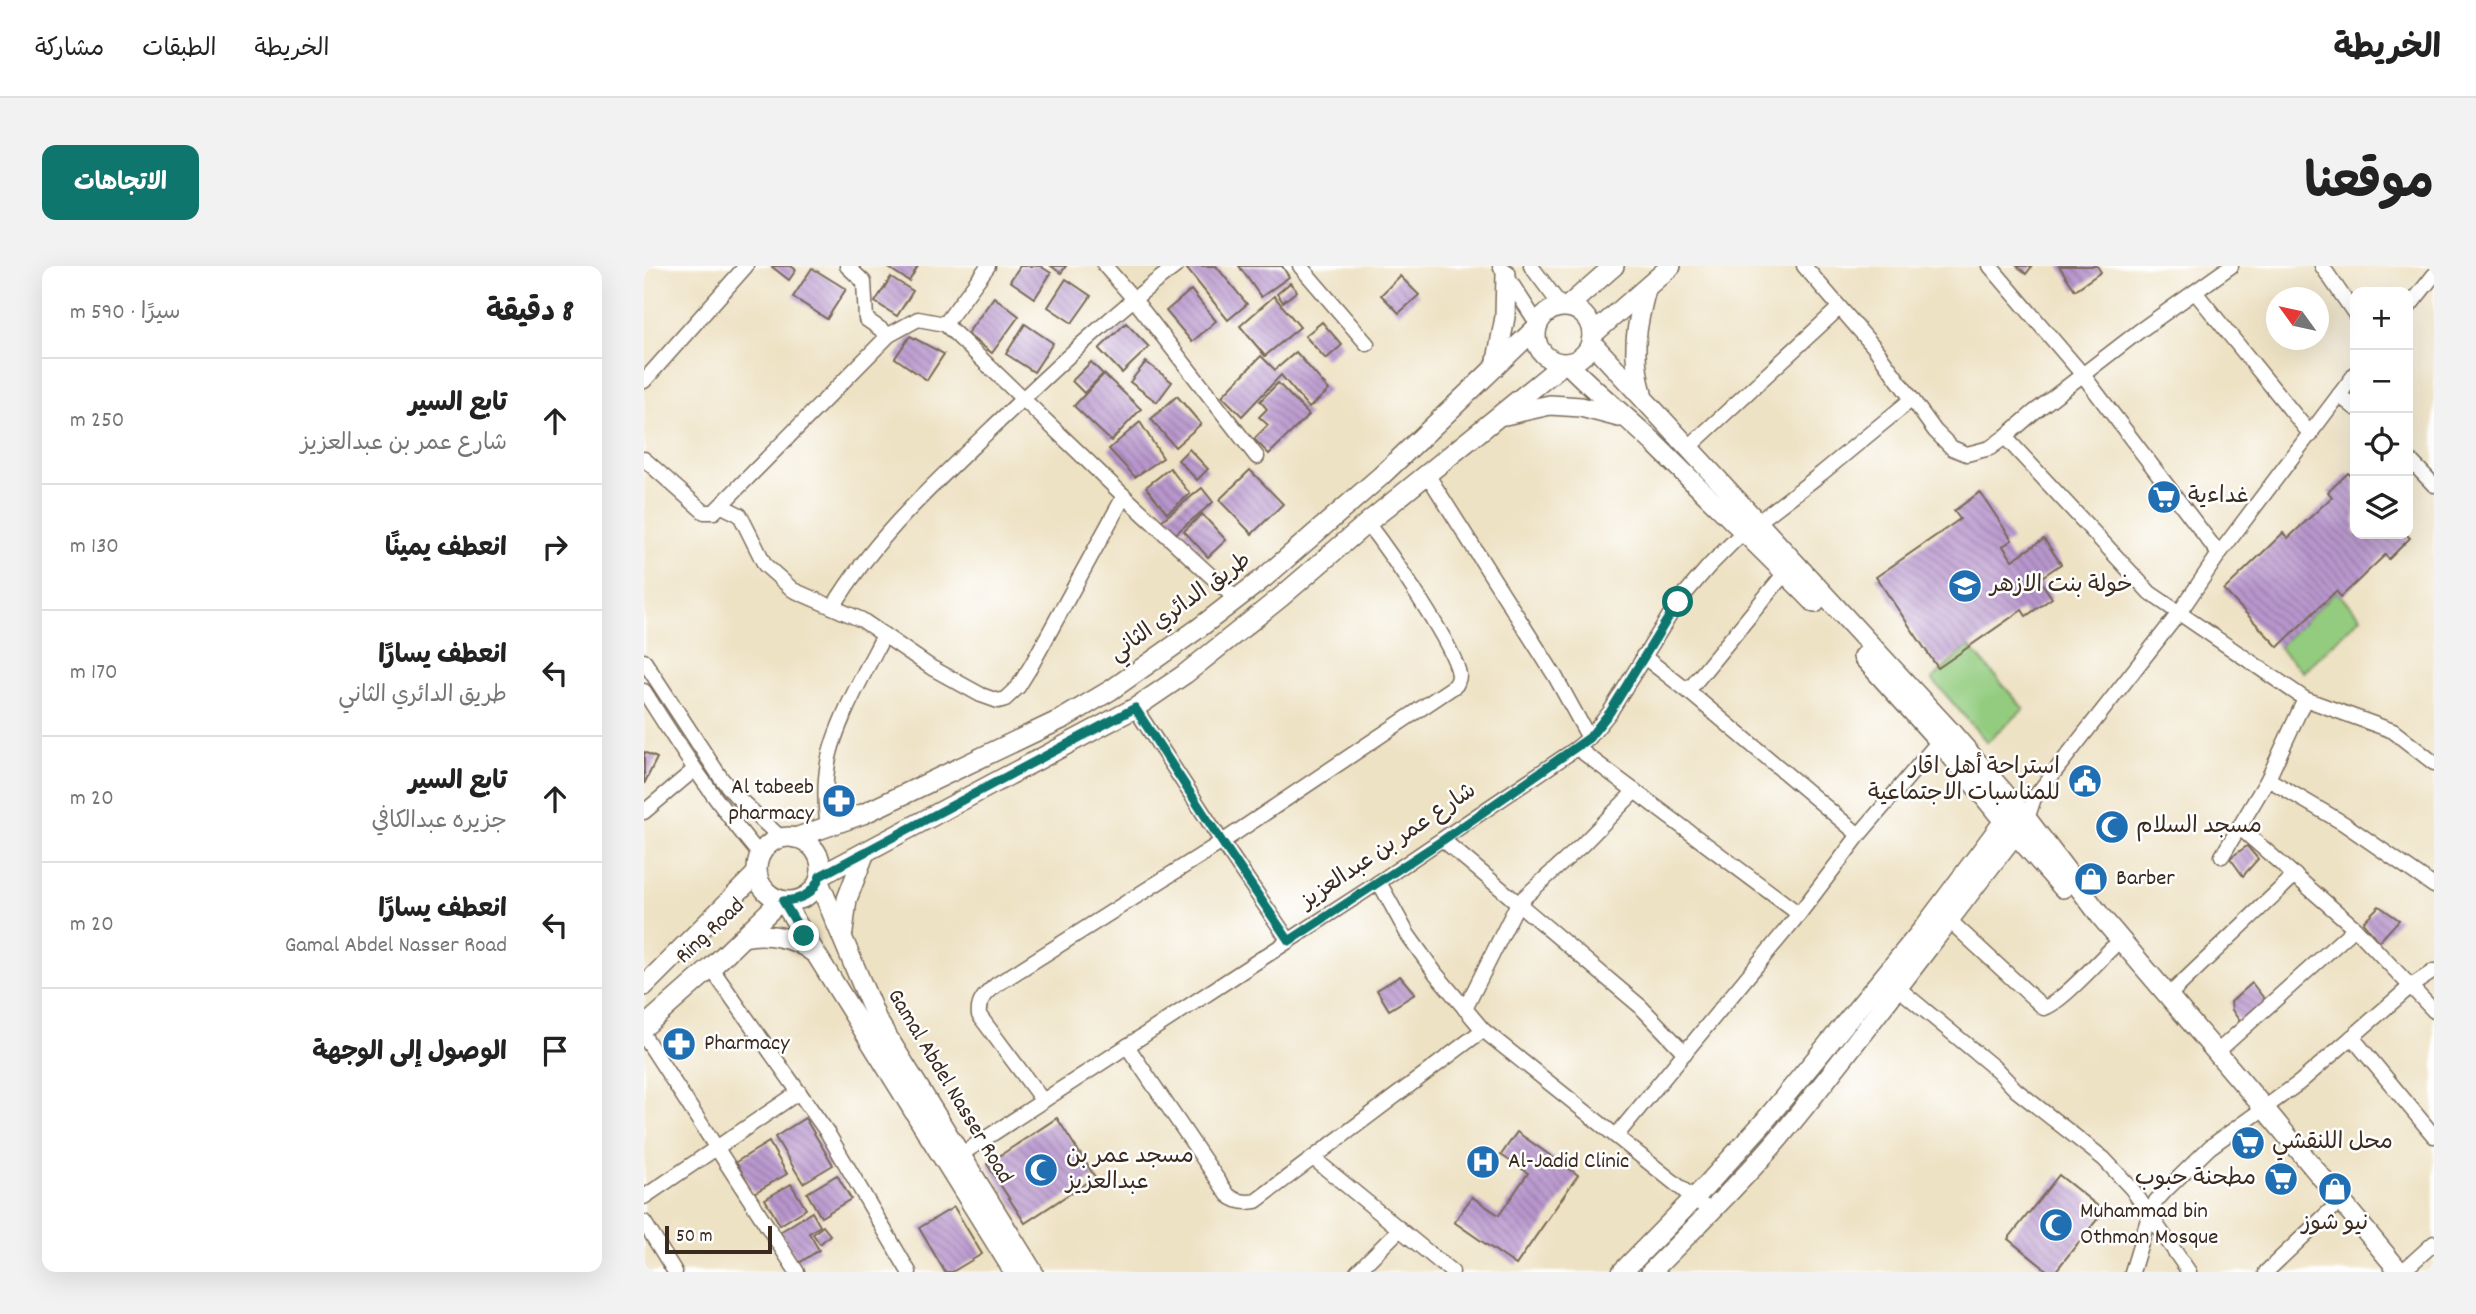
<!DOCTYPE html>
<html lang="ar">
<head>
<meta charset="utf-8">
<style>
	body { margin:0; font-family:Dekko,"Playpen Sans Arabic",sans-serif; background:#f2f2f2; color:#222; direction:rtl }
	.controls { position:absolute; right:21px; top:21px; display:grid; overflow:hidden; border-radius:14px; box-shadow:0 7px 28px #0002 }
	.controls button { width:63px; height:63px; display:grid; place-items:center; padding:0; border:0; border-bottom:2px solid #e0e0e0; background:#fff; color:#222; font:35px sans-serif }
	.compass { position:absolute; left:1622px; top:21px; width:63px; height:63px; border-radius:50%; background:#fff; box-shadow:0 7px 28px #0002; rotate:303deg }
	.scale { position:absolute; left:21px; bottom:18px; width:107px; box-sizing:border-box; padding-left:7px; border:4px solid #3b2a1e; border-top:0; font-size:19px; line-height:24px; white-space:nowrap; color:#3b2a1e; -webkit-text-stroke:5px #fff; paint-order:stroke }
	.stop { position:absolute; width:21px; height:21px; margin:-16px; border:5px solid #0f766e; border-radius:50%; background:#fff }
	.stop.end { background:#0f766e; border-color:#fff; box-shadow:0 2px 7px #0008 }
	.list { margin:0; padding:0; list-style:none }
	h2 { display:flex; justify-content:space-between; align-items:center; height:91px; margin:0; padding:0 28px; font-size:30px }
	h2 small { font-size:23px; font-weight:400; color:#767676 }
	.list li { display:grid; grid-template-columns:46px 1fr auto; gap:21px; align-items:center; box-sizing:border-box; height:126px; padding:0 28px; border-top:2px solid #e0e0e0 }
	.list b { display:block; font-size:26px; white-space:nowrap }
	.list p { margin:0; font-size:23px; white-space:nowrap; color:#767676 }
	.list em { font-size:23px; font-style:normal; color:#767676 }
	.icon { flex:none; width:38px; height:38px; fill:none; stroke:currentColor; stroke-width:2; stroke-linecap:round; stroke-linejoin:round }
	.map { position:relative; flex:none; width:1790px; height:1006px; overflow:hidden; direction:ltr; border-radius:14px }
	header { display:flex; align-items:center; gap:42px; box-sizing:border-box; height:98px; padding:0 35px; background:#fff; border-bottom:2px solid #e0e0e0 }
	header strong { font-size:33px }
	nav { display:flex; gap:38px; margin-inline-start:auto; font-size:24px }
	.intro { display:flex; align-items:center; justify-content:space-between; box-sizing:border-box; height:168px; padding:0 42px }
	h1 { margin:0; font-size:49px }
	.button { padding:18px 32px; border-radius:14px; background:#0f766e; color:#fff; font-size:24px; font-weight:700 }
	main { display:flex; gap:42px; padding:0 42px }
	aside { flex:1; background:#fff; border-radius:14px; box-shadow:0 7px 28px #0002 }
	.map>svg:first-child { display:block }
	.grass { fill:#93cc7f; stroke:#677b4e; stroke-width:2 }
	.building { fill:url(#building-back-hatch) }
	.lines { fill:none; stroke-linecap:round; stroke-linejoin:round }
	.minor-casing { stroke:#7a6a58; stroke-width:17 }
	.major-casing { stroke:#7a6a58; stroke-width:22 }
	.minor { stroke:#fff; stroke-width:14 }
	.major { stroke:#fff; stroke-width:19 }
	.route { stroke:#0f766e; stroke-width:9 }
	.labels { text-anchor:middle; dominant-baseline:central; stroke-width:5; stroke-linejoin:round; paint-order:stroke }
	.poi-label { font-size:23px; fill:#3b2a1e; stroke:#fff; text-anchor:start }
	.street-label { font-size:23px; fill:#3b2a1e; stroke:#fff }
</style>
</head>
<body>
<header>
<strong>الخريطة</strong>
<nav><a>الخريطة</a><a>الطبقات</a><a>مشاركة</a></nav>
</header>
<div class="intro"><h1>موقعنا</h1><a class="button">الاتجاهات</a></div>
<main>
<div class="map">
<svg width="1790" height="1006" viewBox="0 0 1790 1006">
	<defs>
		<pattern id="building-back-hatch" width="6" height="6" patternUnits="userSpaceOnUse" patternTransform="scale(1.75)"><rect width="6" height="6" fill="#b896cd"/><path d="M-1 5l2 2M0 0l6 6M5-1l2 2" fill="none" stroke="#977ba6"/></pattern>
	</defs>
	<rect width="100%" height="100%" fill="#fff"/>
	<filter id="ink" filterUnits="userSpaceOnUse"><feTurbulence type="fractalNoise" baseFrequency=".0143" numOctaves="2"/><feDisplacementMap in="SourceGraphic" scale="14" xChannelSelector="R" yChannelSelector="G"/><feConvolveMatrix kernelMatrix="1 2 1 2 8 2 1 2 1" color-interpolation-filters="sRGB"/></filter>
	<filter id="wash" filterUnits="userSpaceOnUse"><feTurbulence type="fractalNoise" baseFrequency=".00686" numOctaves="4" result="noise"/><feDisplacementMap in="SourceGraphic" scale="28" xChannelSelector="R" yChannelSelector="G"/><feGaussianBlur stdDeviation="1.57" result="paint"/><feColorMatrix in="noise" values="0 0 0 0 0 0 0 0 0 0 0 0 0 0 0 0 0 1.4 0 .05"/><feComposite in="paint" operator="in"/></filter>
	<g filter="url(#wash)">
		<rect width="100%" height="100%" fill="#eee2c4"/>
		<g class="grass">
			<polygon points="1692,325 1717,351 1659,406 1634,381"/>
			<polygon points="1325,380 1380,443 1343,476 1288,413"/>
		</g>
		<g id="blocks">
			<g class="building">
				<polygon points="127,0 147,0 152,4 145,14"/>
				<polygon points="247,0 274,0 265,15 245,2"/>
				<polygon points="376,0 396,0 407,7 391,32 366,15"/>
				<polygon points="407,0 422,0 417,7"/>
				<polygon points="546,0 572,0 603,38 584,54 543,3"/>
				<polygon points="595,0 638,0 645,11 617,31"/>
				<polygon points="1373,0 1388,0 1382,8"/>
				<polygon points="1415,0 1453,0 1457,6 1431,24"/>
				<polygon points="168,2 202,23 183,53 149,31"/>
				<polygon points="756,10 775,29 755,47 737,29"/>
				<polygon points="247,11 269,25 253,50 231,36"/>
				<polygon points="422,13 447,30 428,57 404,41"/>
				<polygon points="646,17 653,25 639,36 633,28"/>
				<polygon points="547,24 572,55 548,76 522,45"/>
				<polygon points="630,30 656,61 621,90 596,60"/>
				<polygon points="350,31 375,50 348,87 323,68"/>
				<polygon points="678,56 698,79 682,93 661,70"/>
				<polygon points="482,57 505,81 478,107 455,83"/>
				<polygon points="381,58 409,77 390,106 362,88"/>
				<polygon points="266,70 300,88 283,114 251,92"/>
				<polygon points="652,86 685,124 665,142 637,109 598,150 578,130 617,90 631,104"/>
				<polygon points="447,96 459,108 440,127 428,115"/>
				<polygon points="502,96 528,116 513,136 486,116"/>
				<polygon points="460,108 497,143 467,175 430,140"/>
				<polygon points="634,117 665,149 625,188 610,173 624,159 615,151 623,143 616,135"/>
				<polygon points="533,130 557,158 531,181 507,153"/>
				<polygon points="496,156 519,192 491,211 465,183"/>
				<polygon points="545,183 564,203 553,214 534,194"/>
				<polygon points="526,202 546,228 523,247 502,221"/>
				<polygon points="606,204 639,238 608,268 575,234"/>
				<polygon points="1704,207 1711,214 1711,268 1762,268 1766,272 1745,293 1741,289 1697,331 1692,325 1634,381 1580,324 1639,267 1644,272 1688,231 1684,226"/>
				<polygon points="558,222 569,236 529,270 517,255"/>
				<polygon points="1336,226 1368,274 1359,280 1368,294 1400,273 1417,298 1395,313 1408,332 1382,350 1378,344 1294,402 1232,311 1316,253 1310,245"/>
				<polygon points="558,248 582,274 564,291 540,265"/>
				<polygon points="0,486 13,492 0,518"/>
				<polygon points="1603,580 1614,593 1599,610 1586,592"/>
				<polygon points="1735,640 1755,654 1735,676 1719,656"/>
				<polygon points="756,710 771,728 745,744 733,724"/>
				<polygon points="1608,717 1622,735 1597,757 1588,744 1587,736"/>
				<polygon points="161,852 189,899 159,917 131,871"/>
				<polygon points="413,852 451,911 381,957 343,898"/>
				<polygon points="873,866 934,909 872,999 810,956 828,931 855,949 884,907 857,889"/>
				<polygon points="125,876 143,908 110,927 92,896"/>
				<polygon points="193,909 207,933 177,951 163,927"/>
				<polygon points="1415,909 1460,945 1411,1006 1405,1006 1364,973"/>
				<polygon points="147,918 162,943 136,959 121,933"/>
				<polygon points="310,941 338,988 308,1006 301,1006 275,962"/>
				<polygon points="168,946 176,960 165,967 175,984 155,997 136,966"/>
				<polygon points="179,960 186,969 176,978 169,968"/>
			</g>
		</g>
	</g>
	<g filter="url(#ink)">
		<use href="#blocks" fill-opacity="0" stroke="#7a6a58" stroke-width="2"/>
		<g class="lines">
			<g class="minor-casing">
				<g id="minor">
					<polyline points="203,0 220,16 222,53 245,69"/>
					<polyline points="461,0 489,32 613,191"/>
					<polyline points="656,0 723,78"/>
					<polyline points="856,0 893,57"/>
					<polyline points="887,0 917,40"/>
					<polyline points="1160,0 1230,81 1291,165 1308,182 1323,188 1346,182 1361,171 1389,147 1494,66 1587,0"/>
					<polyline points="1346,0 1439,109 1575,288"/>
					<polyline points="1678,0 1711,48"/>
					<polyline points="1551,26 1667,169"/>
					<polyline points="1764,42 1790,9"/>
					<polyline points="301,58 344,0"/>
					<polyline points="0,115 102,0"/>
					<polyline points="1695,129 1711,142"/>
					<polyline points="1361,171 1506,327 1661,433 1749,465 1790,497"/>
					<polyline points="1045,181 1195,42"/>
					<polyline points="1764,192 1790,219"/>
					<polyline points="0,193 60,246 70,246 245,69 274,53 301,58 480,230 592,333"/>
					<polyline points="783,208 911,410 945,472"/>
					<polyline points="78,240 96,249 121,299 149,324 218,354 288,402 337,429 354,435 361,433 374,421 387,400 480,230"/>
					<path d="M 189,341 C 231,271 290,218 348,162 C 407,106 466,49 532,0"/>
					<polyline points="999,390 1044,425 1215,569"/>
					<polyline points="0,395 77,512 92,530 137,572"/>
					<path d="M 0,425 C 36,482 72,537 116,589"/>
					<polyline points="1044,425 1141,307"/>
					<polyline points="491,442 578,576 645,675"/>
					<polyline points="933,482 1155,648"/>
					<polyline points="1624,513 1699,557 1790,620"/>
					<polyline points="0,546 50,504"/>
					<polyline points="1383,553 1390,532 1535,347 1575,288 1711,108"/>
					<path d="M 184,562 C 181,540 180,519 184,497 C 190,460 222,404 240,369"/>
					<polyline points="1596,562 1711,662 1790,745"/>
					<polyline points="799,574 996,740 1041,787"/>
					<polyline points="1578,590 1624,513 1661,433"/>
					<polyline points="735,616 764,669 792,708 839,764 1067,946"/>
					<path d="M 1306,655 L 1400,742 C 1417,737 1453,696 1468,682"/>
					<polyline points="67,702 183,866 265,1006"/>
					<polyline points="1254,722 1353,804 1372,824 1460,893 1488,923 1545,1006"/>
					<polyline points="1524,730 1651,609"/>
					<polyline points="821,743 874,637 938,579 991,525"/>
					<polyline points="0,770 153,1006"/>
					<polyline points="1708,771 1790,870"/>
					<path d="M 483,780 L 584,929 C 592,936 602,937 612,935 L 839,764"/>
					<polyline points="1573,786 1711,662"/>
					<path d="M 399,835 L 335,749 C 333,735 343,727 352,719 L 578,576 L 812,419 C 814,414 815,414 815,409 C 812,381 743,283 723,257"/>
					<polyline points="972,870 1155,648 1215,569 1295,475"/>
					<polyline points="316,889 735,616 933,482 945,472 966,446 1034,336 1065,300 1092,273 1178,207 1268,133"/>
					<polyline points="669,892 808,1006"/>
					<polyline points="0,931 155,826"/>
					<polyline points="0,956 31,1006"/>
					<polyline points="713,1006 756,963"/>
					<polyline points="1488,1006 1505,950 1512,935 1521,925 1566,881 1655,817 1767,720 1790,705"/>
					<polyline points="1622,1006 1687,944"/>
					<polyline points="1758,1006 1790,977"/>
				</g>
			</g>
			<g class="major-casing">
				<g id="major">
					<polyline points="924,40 970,0"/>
					<circle cx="920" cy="69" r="28"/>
					<polyline points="948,69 1027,0"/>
					<polyline points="947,76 1307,466 1383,553 1458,652 1620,842 1756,1006"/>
					<path d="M 923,97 C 952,127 984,152 1014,181 C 1066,233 1119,284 1171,337"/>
					<polyline points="852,100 861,51 862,8"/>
					<path d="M 998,127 C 987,88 992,61 1002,23"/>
					<polyline points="861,149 906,139 937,141 975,151"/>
					<polyline points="1219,391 1295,475 1359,554 1419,622"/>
					<circle cx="145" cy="603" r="32"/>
					<polyline points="151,572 219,548 420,452 467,424 555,362 621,311 737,210 892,62"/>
					<polyline points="176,610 491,442 541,408 637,331 723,257 919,98"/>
					<polyline points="175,616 233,754 389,1006"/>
					<polyline points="139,635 370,1006"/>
					<polyline points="199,666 203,633 221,586"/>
					<path d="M 99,671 C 122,666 151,671 170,687"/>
					<polyline points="0,720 113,607"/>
					<polyline points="0,761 67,702 136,635"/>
					<polyline points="978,1006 1061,921 1119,857 1279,663 1366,547"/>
					<path d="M 1007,1006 C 1050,962 1095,919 1135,872 C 1220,770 1297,662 1379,558"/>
				</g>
			</g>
			<use href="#minor" class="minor"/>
			<use href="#major" class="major"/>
		</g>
	</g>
	<g class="lines" filter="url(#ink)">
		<path class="route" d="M 160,670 L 139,635 C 157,634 170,628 176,610 L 491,442 L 578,576 L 645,675 L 799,574 L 945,472 L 966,446 L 1034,336"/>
	</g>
	<defs>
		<g id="supermarket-disc" transform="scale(1.75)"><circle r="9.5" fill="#1f6fb2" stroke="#fff"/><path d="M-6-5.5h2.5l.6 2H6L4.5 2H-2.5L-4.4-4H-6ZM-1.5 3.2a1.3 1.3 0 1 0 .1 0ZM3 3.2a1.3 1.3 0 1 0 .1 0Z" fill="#fff"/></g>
		<g id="school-disc" transform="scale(1.75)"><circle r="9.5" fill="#1f6fb2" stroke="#fff"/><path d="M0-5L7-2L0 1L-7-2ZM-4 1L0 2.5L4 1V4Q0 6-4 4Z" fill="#fff"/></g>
		<g id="civic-disc" transform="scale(1.75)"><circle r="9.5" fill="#1f6fb2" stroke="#fff"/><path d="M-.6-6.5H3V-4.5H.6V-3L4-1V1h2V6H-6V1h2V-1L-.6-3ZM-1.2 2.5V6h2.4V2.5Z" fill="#fff"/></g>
		<g id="pharmacy-disc" transform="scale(1.75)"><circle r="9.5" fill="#1f6fb2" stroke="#fff"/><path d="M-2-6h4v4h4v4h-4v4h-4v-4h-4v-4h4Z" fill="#fff"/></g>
		<g id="mosque-disc" transform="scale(1.75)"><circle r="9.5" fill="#1f6fb2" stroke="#fff"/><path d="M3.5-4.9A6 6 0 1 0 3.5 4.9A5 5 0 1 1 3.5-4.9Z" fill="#fff"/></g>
		<g id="shop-disc" transform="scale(1.75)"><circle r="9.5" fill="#1f6fb2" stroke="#fff"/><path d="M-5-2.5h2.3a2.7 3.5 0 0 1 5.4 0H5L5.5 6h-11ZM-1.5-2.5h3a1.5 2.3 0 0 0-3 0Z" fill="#fff"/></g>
		<g id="hospital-disc" transform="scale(1.75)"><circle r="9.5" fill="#1f6fb2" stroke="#fff"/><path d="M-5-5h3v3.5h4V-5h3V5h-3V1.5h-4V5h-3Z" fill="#fff"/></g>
	</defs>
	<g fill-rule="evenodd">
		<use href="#supermarket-disc" x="1520" y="231"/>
		<use href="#school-disc" x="1321" y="320"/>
		<use href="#civic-disc" x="1441" y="515"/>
		<use href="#pharmacy-disc" x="195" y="535"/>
		<use href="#mosque-disc" x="1468" y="561"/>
		<use href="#shop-disc" x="1447" y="613"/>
		<use href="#pharmacy-disc" x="35" y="778"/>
		<use href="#supermarket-disc" x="1604" y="877"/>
		<use href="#hospital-disc" x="839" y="896"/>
		<use href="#mosque-disc" x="397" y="904"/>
		<use href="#supermarket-disc" x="1637" y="913"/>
		<use href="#shop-disc" x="1691" y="923"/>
		<use href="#mosque-disc" x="1412" y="959"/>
	</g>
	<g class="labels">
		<g class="poi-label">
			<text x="1544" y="231">غداءية</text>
			<text x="1346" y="320">خولة بنت الازهر</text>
			<text x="1416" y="502" text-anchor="end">استراحة أهل اقار<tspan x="1416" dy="26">للمناسبات الاجتماعية</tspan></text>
			<text x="170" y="522" text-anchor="end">Al tabeeb<tspan x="170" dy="26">pharmacy</tspan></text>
			<text x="1492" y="561">مسجد السلام</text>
			<text x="1472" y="613">Barber</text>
			<text x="60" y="778">Pharmacy</text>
			<text x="1628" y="877">محل اللنقشي</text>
			<text x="422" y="891">مسجد عمر بن<tspan x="422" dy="26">عبدالعزيز</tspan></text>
			<text x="864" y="896">Al-Jadid Clinic</text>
			<text x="1612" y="913" text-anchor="end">مطحنة حبوب</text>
			<text x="1436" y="946">Muhammad bin<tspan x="1436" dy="26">Othman Mosque</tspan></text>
			<text x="1691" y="958" text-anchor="middle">نيو شوز</text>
		</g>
		<g class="street-label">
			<text transform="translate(537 342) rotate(-36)">طريق الدائري الثاني</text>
			<text transform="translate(745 581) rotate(-34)">شارع عمر بن عبدالعزيز</text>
			<text transform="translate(67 666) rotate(-43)">Ring Road</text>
			<text transform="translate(305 821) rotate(59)">Gamal Abdel Nasser Road</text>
		</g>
	</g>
</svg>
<div class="controls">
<button>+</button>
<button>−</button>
<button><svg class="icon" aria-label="locate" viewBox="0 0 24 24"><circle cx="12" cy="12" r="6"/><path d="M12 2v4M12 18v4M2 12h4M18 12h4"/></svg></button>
<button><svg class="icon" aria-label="layers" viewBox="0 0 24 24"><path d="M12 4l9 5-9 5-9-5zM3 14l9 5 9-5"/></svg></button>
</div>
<svg class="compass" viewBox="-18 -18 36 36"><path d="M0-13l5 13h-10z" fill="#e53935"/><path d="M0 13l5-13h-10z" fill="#767676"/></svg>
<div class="scale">50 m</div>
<div class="stop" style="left:1034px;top:336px"></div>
<div class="stop end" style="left:160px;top:670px"></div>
</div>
<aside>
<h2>8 دقيقة<small>سيرًا · 590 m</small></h2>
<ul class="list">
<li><svg class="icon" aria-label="ahead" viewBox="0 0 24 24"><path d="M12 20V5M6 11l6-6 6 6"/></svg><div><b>تابع السير</b><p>شارع عمر بن عبدالعزيز</p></div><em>250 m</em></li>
<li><svg class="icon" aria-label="right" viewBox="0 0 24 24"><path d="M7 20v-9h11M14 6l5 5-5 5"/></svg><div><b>انعطف يمينًا</b></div><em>130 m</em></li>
<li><svg class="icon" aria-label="left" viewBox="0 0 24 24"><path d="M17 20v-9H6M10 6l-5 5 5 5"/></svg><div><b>انعطف يسارًا</b><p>طريق الدائري الثاني</p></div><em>170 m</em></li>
<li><svg class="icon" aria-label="ahead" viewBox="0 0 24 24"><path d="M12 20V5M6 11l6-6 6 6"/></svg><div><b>تابع السير</b><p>جزيره عبدالكافي</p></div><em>20 m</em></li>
<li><svg class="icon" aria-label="left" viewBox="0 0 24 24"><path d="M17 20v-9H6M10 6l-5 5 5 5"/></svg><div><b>انعطف يسارًا</b><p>Gamal Abdel Nasser Road</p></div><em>20 m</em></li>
<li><svg class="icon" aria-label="arrive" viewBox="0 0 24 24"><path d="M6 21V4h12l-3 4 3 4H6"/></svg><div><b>الوصول إلى الوجهة</b></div></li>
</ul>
</aside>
</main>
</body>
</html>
